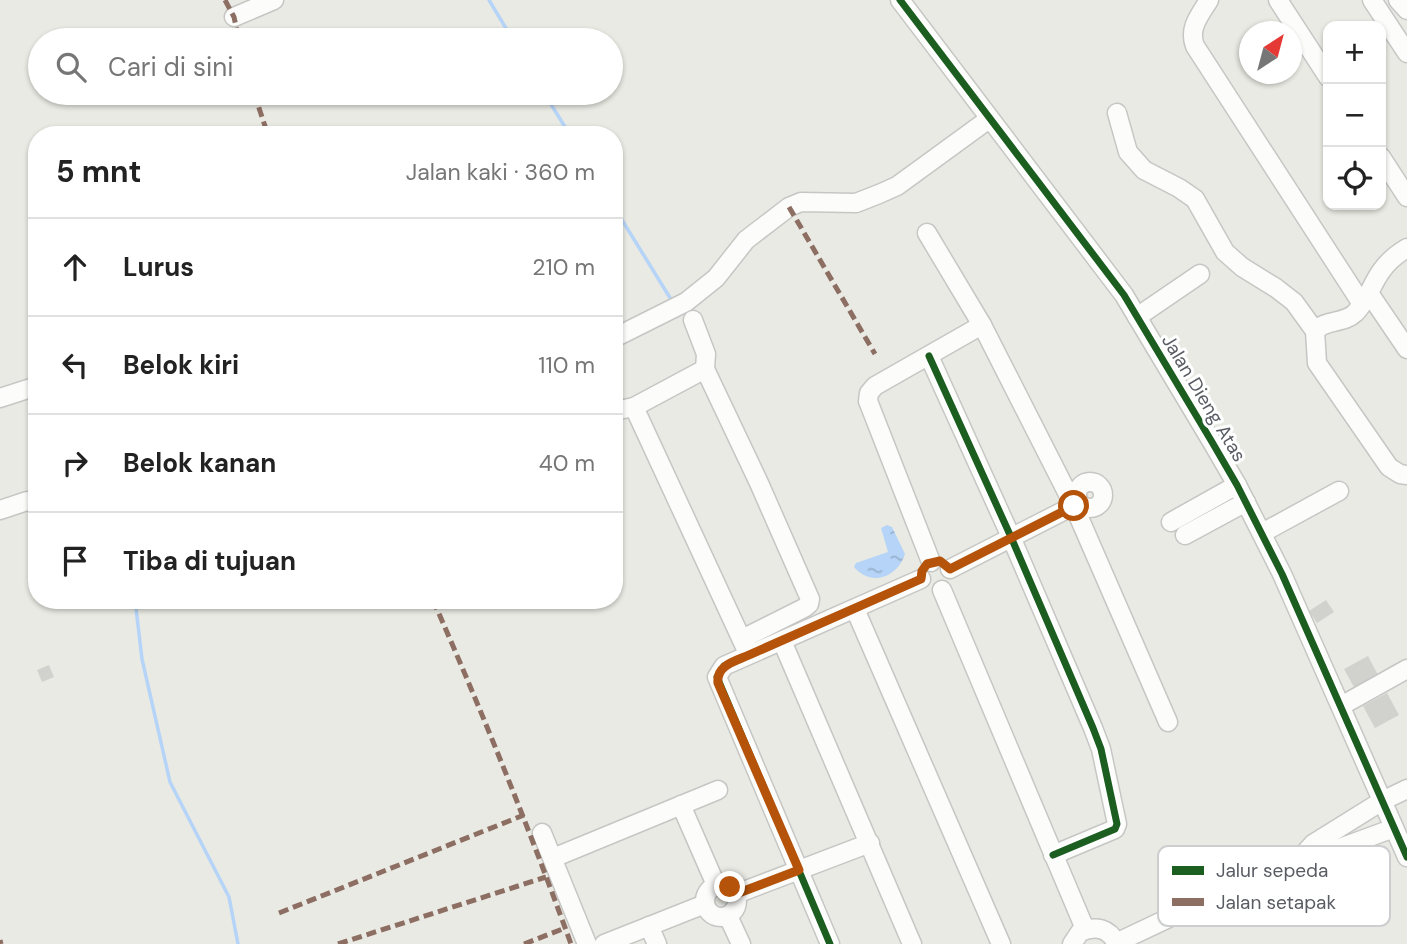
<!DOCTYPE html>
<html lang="id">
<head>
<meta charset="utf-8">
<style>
	body { margin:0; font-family:"DM Sans",sans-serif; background:#f6f6f6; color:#222 }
	.controls { position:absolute; right:21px; top:21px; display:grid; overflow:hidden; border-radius:14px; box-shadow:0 2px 5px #0004 }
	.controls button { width:63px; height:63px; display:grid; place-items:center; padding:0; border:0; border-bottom:2px solid #e0e0e0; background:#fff; color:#222; font:35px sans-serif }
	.compass { position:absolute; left:1239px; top:21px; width:63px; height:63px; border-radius:50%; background:#fff; box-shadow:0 2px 5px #0004; rotate:36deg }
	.stop { position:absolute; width:21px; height:21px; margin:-16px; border:5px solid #b45309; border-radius:50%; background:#fff }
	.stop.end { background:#b45309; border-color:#fff; box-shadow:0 2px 7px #0008 }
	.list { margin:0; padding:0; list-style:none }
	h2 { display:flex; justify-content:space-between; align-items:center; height:91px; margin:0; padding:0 28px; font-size:30px }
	h2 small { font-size:23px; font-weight:400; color:#767676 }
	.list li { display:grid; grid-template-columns:46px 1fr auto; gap:21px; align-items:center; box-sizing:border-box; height:98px; padding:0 28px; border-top:2px solid #e0e0e0 }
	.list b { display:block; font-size:26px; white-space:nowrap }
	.list em { font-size:23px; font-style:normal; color:#767676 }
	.icon { flex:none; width:38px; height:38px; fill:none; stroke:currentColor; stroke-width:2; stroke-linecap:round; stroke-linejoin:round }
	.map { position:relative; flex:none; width:1407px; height:944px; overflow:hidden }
	.search { position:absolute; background:#fff; box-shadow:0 2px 5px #0004; left:28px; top:28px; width:595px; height:77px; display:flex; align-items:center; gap:18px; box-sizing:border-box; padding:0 24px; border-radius:38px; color:#767676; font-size:26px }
	.panel { position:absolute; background:#fff; box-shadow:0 2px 5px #0004; left:28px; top:126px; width:595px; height:483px; border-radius:28px }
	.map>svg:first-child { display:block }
	.water { fill:url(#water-ripples) }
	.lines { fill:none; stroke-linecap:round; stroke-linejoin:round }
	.stream { stroke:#b5d4f7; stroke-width:3.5 }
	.building { fill:#d1d1ce }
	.minor-casing { stroke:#c6c6c5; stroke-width:21 }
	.minor { stroke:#fcfcfb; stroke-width:18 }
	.quiet { stroke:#8d6e63; stroke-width:5; stroke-dasharray:10 5; stroke-linecap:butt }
	.cycleway-casing { stroke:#fff; stroke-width:11 }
	.cycleway { stroke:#1b5e20; stroke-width:7 }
	.route { stroke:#b45309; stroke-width:9 }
	.labels { text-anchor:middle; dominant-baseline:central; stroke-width:6; stroke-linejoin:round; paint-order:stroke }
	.street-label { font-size:19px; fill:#595c63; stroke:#fff }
	.key { fill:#fff; stroke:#cdced0; stroke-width:2 }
	.key-label { font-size:19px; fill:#595c63 }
</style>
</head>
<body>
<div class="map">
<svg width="1407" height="944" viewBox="0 0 1407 944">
	<defs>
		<pattern id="water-ripples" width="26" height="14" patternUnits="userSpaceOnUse" patternTransform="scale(1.75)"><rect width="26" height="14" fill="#b5d4f7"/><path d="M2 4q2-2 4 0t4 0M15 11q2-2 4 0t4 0" fill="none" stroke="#96afcc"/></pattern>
	</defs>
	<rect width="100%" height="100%" fill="#eaeae4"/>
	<path class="water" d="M 887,525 L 892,527 L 905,554 C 897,578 871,587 854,567 L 856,563 L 888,552 L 881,528 Z"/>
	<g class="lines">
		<g class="stream">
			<polyline points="489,0 513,40"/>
			<polyline points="544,93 570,135"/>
			<polyline points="614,207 672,301"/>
			<polyline points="135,600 142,659 170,782 229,897 238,944"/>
		</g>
	</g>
	<g class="building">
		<polygon points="1326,600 1334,612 1317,623 1309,611"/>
		<polygon points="1368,656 1380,679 1356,691 1344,669"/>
		<polygon points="49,665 54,677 42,682 37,670"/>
		<polygon points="1387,693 1399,715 1375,728 1363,706"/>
	</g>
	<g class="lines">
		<g class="minor-casing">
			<g id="minor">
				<polyline points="900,0 1124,295 1212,442 1237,485 1282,574 1407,857"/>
				<path d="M 1209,0 C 1200,15 1188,28 1195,46 L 1362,304"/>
				<polyline points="1278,0 1328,77"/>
				<polyline points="1372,0 1407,53"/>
				<polyline points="1398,0 1407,10"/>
				<polyline points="234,17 274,0"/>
				<polyline points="1117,113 1128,152 1144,170 1179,188 1195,199 1225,252 1242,267 1276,288 1294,302 1315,331 1317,363 1389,467 1400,474 1407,475"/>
				<polyline points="1381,157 1407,197"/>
				<polyline points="927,233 982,325 1074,506 1168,722"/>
				<polyline points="1369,293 1407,349"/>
				<polyline points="1137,317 1200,274"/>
				<polyline points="693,320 706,354 705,369 759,483 810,599 809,604 804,608 742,639"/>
				<path d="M 1315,331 C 1325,319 1344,324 1355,313 C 1367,302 1372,283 1382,270 C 1389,260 1397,254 1407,248"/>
				<polyline points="614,338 686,302 716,278 746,240 789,207 801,202 856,203 879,194 897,186 989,119"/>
				<polyline points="929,356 1011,537 1093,728 1101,749 1117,824 1115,829 1053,855"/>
				<polyline points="0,398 37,386"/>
				<polyline points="634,407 746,649"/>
				<polyline points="614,411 634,407 705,369"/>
				<circle cx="1090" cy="495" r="13"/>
				<polyline points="0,510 27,501"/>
				<polyline points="1171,522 1237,485"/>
				<polyline points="1262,533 1339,491"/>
				<polyline points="1185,535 1246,502"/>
				<polyline points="931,562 868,401 869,393 875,386 982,325"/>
				<polyline points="950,569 1079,503"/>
				<polyline points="942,590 1085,929"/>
				<polyline points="855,609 1001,944"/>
				<polyline points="782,641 912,944"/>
				<polyline points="1341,706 1407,669"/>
				<polyline points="681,805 716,885"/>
				<polyline points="542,833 587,944"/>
				<polyline points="1304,854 1318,856 1394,828"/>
				<polyline points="553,858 718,790"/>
				<circle cx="721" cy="901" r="16"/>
				<polyline points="736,894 870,843"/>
				<polyline points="728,916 741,944"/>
				<polyline points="649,926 657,944"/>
				<polyline points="1116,943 1304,854 1313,844 1382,801 1407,789"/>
				<polyline points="604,944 705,904"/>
				<polyline points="830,944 717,677 724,666 921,579"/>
				<path d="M 1072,944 L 1080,932 C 1096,925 1109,928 1117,944"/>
			</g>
		</g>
		<use href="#minor" class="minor"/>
		<g class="quiet">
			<polyline points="225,0 234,17 239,40"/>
			<polyline points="254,93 268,135"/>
			<polyline points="789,207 875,354"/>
			<path d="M 433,600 C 483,714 529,828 571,944"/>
			<polyline points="279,913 524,815"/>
			<polyline points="0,940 1,944"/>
			<polyline points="338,944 546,877"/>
			<polyline points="524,944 565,928"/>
		</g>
		<g class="cycleway-casing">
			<g id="cycleway">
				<polyline points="900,0 1124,295 1212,442 1237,485 1282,574 1407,857"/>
				<polyline points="929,356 1011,537 1093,728 1101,749 1117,824 1115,829 1053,855"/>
				<polyline points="830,944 717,677 724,666 921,579"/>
			</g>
		</g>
		<use href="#cycleway" class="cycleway"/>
	</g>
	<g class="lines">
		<path class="route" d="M 730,887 L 736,894 L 799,870 L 718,683 C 716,665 736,661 749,655 L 921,579 L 922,571 L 927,564 L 940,561 L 950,569 L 1074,506"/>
	</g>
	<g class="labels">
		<g class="street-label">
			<text transform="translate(1204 398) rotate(59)">Jalan Dieng Atas</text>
		</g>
	</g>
	<rect x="1158" y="846" width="232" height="80" rx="10" class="key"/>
	<rect x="1172" y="866" width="32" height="9" fill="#1b5e20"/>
	<rect x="1172" y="898" width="32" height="8" fill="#8d6e63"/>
	<g class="key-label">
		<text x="1216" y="877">Jalur sepeda</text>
		<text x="1216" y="909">Jalan setapak</text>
	</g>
</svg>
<div class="controls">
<button>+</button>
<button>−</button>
<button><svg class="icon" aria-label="locate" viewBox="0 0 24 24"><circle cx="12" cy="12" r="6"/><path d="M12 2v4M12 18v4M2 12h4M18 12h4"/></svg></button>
</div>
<svg class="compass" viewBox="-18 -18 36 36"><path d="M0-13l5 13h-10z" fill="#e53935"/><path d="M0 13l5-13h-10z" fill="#767676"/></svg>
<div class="stop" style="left:1074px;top:506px"></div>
<div class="stop end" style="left:730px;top:887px"></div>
<div class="search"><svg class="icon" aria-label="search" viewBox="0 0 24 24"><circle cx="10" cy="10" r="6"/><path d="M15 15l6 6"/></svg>Cari di sini</div>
<section class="panel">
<h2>5 mnt<small>Jalan kaki · 360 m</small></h2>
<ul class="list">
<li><svg class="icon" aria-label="ahead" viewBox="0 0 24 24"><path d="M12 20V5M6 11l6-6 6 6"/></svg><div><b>Lurus</b></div><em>210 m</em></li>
<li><svg class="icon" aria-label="left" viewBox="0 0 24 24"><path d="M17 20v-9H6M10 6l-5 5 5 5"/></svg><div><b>Belok kiri</b></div><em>110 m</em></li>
<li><svg class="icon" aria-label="right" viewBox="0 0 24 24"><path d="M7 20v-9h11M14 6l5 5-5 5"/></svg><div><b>Belok kanan</b></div><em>40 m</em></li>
<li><svg class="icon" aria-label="arrive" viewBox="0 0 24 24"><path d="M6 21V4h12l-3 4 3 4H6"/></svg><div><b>Tiba di tujuan</b></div></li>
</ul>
</section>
</div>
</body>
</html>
